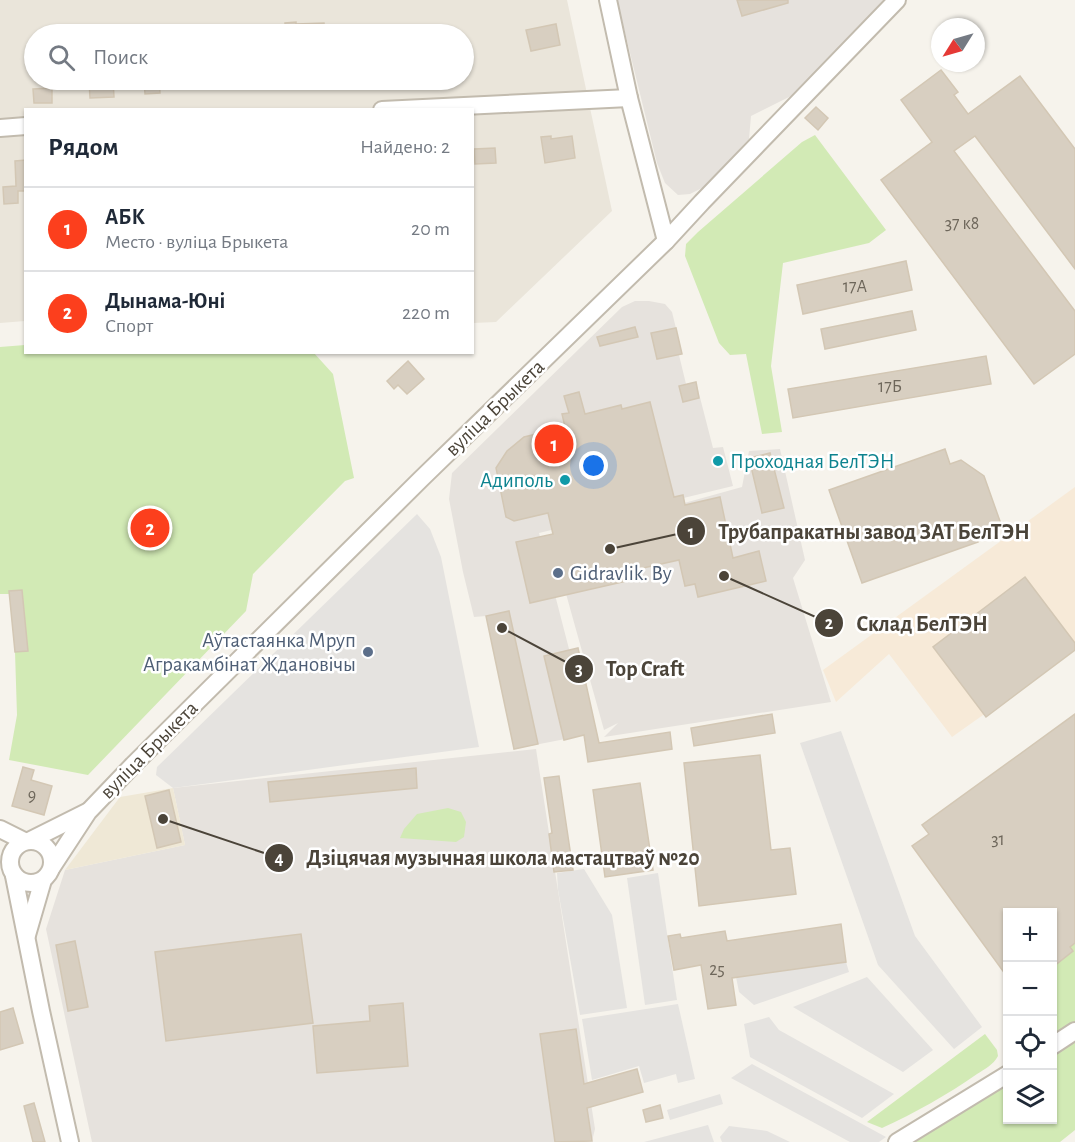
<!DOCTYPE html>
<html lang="ru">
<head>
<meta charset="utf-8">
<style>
	body { margin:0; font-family:"Alegreya Sans",sans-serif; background:#f2f2f3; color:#1f2937 }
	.controls { position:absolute; right:18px; bottom:18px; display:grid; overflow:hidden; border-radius:0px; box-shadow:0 2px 4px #0004 }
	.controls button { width:54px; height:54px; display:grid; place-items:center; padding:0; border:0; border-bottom:2px solid #e0e1e3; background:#fff; color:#1f2937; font:30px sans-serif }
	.compass { position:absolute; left:931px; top:18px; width:54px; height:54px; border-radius:50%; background:#fff; box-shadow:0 2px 4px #0004; rotate:233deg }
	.you { position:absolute; left:594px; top:466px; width:21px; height:21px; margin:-15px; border:4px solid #fff; border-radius:50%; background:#1a73e8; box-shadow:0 0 0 9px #1a73e833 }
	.badge { display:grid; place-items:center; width:39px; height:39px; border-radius:50%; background:#fc3f1d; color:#fff; font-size:20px; font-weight:700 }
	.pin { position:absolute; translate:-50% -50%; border:3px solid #fff; box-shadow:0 2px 6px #0006 }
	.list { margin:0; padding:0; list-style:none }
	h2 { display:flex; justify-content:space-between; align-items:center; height:78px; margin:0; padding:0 24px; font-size:26px }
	h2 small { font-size:20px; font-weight:400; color:#747a83 }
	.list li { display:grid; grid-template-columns:39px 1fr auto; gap:18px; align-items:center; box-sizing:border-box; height:84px; padding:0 24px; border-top:2px solid #e0e1e3 }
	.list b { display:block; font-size:22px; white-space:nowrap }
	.list p { margin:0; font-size:20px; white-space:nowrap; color:#747a83 }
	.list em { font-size:20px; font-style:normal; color:#747a83 }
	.icon { flex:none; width:33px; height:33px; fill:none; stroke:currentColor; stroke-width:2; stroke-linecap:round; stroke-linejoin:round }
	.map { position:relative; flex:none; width:1075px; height:1142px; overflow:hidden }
	.search { position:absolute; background:#fff; box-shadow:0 2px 4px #0004; left:24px; top:24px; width:450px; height:66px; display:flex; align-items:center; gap:15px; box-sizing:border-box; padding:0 21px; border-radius:33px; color:#747a83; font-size:22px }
	.panel { position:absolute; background:#fff; box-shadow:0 2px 4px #0004; left:24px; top:108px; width:450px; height:246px; border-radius:0px }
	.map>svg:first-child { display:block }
	.residential { fill:#eae5da; fill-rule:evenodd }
	.commercial { fill:#f7ead8 }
	.industrial { fill:#e6e2dd }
	.education { fill:#efe8d6 }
	.green { fill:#d2eab5 }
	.parking { fill:#e5e3e0 }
	.building { fill:#d8cfc1; stroke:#d3c7b4; stroke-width:1.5 }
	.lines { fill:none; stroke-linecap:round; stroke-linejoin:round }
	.minor-casing { stroke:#c2bbae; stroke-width:20 }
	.minor { stroke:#fff; stroke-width:16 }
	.culture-dot { fill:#0f9aa8; stroke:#fff; stroke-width:2 }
	.service-dot { fill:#5c6f8a; stroke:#fff; stroke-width:2 }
	.labels { text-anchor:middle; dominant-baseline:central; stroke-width:5; stroke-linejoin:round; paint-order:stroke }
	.number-label { font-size:18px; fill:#6e675b }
	.street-label { font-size:21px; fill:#4b4439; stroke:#fff }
	.culture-label { font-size:21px; fill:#0d838f; stroke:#fff; text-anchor:start }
	.service-label { font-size:21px; fill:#4e5e75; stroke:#fff; text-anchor:start }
	.leader { fill:none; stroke:#4b4439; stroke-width:2 }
	.callout-dot { fill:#4b4439; stroke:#fff; stroke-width:2 }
	.mark-label { font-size:18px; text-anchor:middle; font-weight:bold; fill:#fff }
	.callout-label { font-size:22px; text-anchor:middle; font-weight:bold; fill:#4b4439; stroke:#fff; stroke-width:5; stroke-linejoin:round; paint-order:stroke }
</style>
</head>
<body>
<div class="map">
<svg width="1075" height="1142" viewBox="0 0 1075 1142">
	<rect width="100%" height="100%" fill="#f6f3ec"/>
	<path class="residential" d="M 0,0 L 567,0 L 612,211 L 496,322 L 473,323 L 472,110 L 26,110 L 25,321 L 0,323 ZM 34,34 L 464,34 L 464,80 L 34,80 Z"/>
	<polygon class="commercial" points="1075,487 1075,650 952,737 889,654 836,702 823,670"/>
	<g class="industrial">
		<polygon points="617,0 886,0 795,94 751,116 749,139 704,187 690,194 678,195 665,183 657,163"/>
		<polygon points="635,301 649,301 665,304 672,312 682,353 679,355 686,384 696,382 713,448 723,447 733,486 539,533 591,734 514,749 486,616 474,617 463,572 449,499 452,473 622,307"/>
		<polygon points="780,449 805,560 793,578 831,702 604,737 618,723 604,730 551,540 742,487 749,451"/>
		<polygon points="536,749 595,1129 592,1141 583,1142 92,1142 46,929 65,870 185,845 173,788"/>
	</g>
	<polygon class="education" points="173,788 185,845 65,870 120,797"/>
	<g class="green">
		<polygon points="815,135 886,230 869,243 783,263 771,366 782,432 762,434 746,354 730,355 719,343 685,256 686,244 698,232 802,142"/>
		<polygon points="25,345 26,352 314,353 333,374 354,478 345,481 253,574 246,611 88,775 9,760 17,715 15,652 10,594 0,594 0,347"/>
		<polygon points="448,808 461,812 466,822 464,837 456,842 400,838 404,829 417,814"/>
		<polygon points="1075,942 1075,1024 1053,1036 1053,960"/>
		<path d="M 985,1034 L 997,1050 L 998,1056 C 993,1065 985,1069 977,1074 C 947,1095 915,1113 882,1128 L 867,1122 Z"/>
		<polygon points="1075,1039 1075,1130 1060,1142 916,1142 920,1136 1007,1083 1008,1120 1052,1120 1053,1054"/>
	</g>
	<g class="parking">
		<polygon points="417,514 430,529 441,557 479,747 173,788 156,775 157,767"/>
		<polygon points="841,731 915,936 982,1027 954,1049 878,965 800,743"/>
		<polygon points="584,869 612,915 627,1008 580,1015 558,890 557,873"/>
		<polygon points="658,873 677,1000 645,1005 627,878"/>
		<polygon points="846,962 849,972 754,1005 739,992 736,977"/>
		<polygon points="867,977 933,1050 903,1072 793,1007"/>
		<polygon points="678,1004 695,1079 678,1083 676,1074 644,1083 639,1066 592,1080 582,1019"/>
		<polygon points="769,1017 779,1030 894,1094 862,1118 750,1057 744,1024"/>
		<polygon points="752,1064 886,1137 879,1142 850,1142 731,1078"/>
		<polygon points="720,1094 723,1104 670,1120 667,1110"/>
		<polygon points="708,1125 714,1142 644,1142"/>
		<polygon points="729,1126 767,1131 790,1142 722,1142 720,1137"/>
	</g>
	<g class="building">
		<polygon points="737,0 788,0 788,3 742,16"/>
		<polygon points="296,22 296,24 324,23 325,34 285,34 285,23"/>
		<polygon points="556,24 560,45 531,51 526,30"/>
		<polygon points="941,70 958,92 954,95 968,114 1020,76 1075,149 1075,269 975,136 954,151 1075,311 1075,354 1034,384 881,180 932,142 901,100"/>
		<polygon points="89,80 113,80 114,97 90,98"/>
		<polygon points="144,80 159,80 160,93 145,94"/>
		<polygon points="52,88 52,103 34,103 33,89"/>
		<polygon points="816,107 828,118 818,130 805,118"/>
		<polygon points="551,136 551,139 572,136 575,158 545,163 541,137"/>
		<polygon points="495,148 496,163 475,164 474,149"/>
		<polygon points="26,160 26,191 18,191 18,203 4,204 3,187 16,186 15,161"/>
		<polygon points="906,261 912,290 803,314 797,285"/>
		<polygon points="912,311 916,330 825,349 821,329"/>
		<polygon points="635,327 638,337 600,346 597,337"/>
		<polygon points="676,328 682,354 657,359 651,333"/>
		<polygon points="986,356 991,384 793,418 788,389"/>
		<polygon points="408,361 424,379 407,394 398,385 394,389 387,381"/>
		<polygon points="696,382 699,398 683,402 679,386"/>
		<polygon points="579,392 585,414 621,405 622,409 650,402 674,497 683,495 685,505 720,497 733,558 759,551 766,581 698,597 695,584 685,586 679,560 625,572 627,581 530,603 516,542 553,534 548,513 514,521 506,517 496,468 507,451 524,437 565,427 562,414 569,413 564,396"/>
		<polygon points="945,449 950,464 961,460 984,476 1001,524 975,533 978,542 862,583 829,490"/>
		<polygon points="770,453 784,508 762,513 749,458"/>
		<polygon points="1025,577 1075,643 1075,650 986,717 933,647"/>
		<polygon points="22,590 28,651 15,652 9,591"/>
		<polygon points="509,611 538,744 514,749 486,616"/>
		<polygon points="578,648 599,743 670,732 672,749 588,762 584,735 564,740 544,656"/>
		<polygon points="772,714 775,733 694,746 691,728"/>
		<polygon points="1075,714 1075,943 1070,947 1073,951 1053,967 1053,912 1008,912 1008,978 912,846 929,834 922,825"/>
		<polygon points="760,755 771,850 790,848 796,894 699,906 684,763"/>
		<polygon points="23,767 34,770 31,780 52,786 44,815 12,806"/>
		<polygon points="416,768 417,788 270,802 268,782"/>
		<polygon points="559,776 573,870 554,872 549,834 552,833 544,778"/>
		<polygon points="640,783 653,870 605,877 593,790"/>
		<polygon points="169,790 181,842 157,848 145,796"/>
		<polygon points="841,924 846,962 732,978 736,1005 708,1009 701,965 674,970 668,936 680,934 681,938 725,931 727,941"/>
		<polygon points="301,934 313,1023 166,1041 155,952"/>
		<polygon points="75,941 88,1007 68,1011 56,945"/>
		<polygon points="403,1003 408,1066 317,1073 313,1026 370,1021 369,1006"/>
		<polygon points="13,1008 23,1043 0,1050 0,1012"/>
		<polygon points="576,1029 584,1084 637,1069 643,1092 587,1108 592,1141 555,1142 540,1034"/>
		<polygon points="34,1103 45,1142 33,1142 24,1106"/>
		<polygon points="660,1105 663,1118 646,1122 643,1110"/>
	</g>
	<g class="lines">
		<g class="minor-casing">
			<g id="minor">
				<polyline points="608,0 629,98 666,241"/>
				<polyline points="382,110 629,98"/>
				<polyline points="0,128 26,126"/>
				<polyline points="0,829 24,841"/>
				<polyline points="31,840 87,812"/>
				<circle cx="31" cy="862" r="21"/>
				<polyline points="52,867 88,812 133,765 421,479 666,241 702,202 897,0"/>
				<polyline points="14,876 41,1011 70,1142"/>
				<polyline points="27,935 43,880"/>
				<polyline points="1052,1046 1075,1031"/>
				<polyline points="897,1142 1008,1074"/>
			</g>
		</g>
		<use href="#minor" class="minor"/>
	</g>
	<g class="culture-dot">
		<circle cx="718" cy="461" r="6"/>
		<circle cx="565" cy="480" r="6"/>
	</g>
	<g class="service-dot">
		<circle cx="558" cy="573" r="6"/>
		<circle cx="368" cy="652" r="6"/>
	</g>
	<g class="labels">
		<g class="number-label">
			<text x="962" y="224">37 к8</text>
			<text x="855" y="287">17А</text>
			<text x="890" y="387">17Б</text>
			<text x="32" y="796">9</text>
			<text x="998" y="840">31</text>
			<text x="717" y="970">25</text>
		</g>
		<g class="street-label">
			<text transform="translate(495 408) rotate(-44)">вуліца Брыкета</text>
			<text transform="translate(149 750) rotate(-45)">вуліца Брыкета</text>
		</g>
		<g class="culture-label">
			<text x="730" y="461">Проходная БелТЭН</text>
			<text x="553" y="480" text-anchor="end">Адиполь</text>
		</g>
		<g class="service-label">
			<text x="570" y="573">Gidravlik. By</text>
			<text x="356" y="640" text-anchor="end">Аўтастаянка Мруп<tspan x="356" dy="24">Агракамбінат Ждановічы</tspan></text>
		</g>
	</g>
	<path class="leader" d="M610 549L691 531M724 576L829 623M502 628L579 669M163 819L279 858"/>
	<g class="callout-dot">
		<circle cx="610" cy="549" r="6"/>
		<circle cx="724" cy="576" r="6"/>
		<circle cx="502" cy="628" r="6"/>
		<circle cx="163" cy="819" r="6"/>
		<circle cx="691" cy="531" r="15"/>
		<circle cx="829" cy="623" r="15"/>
		<circle cx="579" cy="669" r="15"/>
		<circle cx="279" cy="858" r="15"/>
	</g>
	<g class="mark-label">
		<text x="691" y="538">1</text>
		<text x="829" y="629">2</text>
		<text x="579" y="675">3</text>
		<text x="279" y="864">4</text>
	</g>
	<g class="callout-label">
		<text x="874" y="539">Трубапракатны завод ЗАТ БелТЭН</text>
		<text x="922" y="631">Склад БелТЭН</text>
		<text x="645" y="676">Top Craft</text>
		<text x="503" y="865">Дзіцячая музычная школа мастацтваў №20</text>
	</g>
</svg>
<div class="controls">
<button>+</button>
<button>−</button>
<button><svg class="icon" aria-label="locate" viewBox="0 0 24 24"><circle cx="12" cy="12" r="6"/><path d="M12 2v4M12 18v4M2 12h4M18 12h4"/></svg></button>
<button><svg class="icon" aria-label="layers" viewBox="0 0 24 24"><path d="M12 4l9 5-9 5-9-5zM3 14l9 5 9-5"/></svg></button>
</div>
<svg class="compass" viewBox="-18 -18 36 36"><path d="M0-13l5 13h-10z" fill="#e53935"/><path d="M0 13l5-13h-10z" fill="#747a83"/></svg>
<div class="you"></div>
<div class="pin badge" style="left:554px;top:444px">1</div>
<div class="pin badge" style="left:150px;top:528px">2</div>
<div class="search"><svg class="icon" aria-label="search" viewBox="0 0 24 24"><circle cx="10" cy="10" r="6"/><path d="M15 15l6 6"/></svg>Поиск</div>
<section class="panel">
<h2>Рядом<small>Найдено: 2</small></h2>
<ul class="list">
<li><span class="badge">1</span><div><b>АБК</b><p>Место · вуліца Брыкета</p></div><em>20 m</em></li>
<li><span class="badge">2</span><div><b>Дынама-Юні</b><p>Спорт</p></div><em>220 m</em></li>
</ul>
</section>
</div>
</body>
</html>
